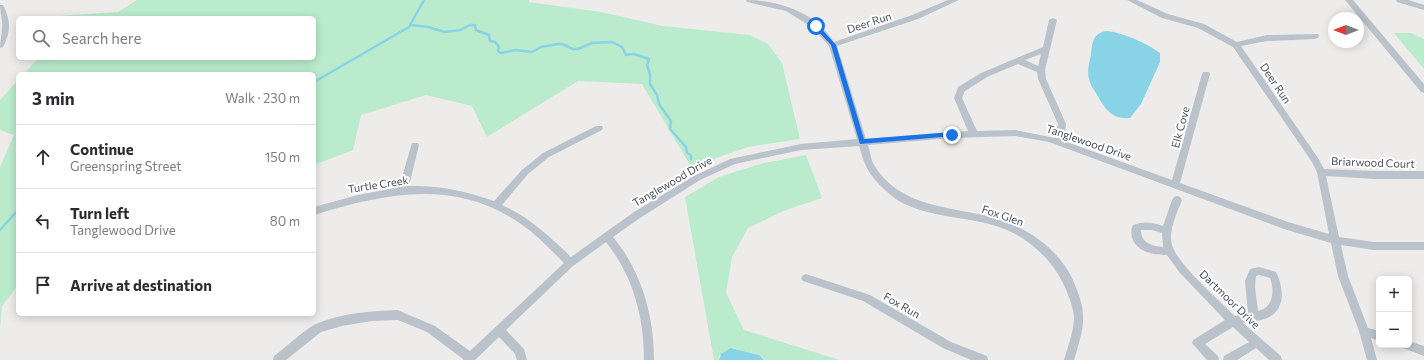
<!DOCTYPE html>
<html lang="en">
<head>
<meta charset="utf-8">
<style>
	body { margin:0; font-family:Commissioner,sans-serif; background:#f2f2f3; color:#2b2b33 }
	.controls { position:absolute; right:12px; bottom:12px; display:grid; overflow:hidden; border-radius:6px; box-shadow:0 2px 10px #0003 }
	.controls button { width:36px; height:36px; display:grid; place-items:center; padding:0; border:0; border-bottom:1px solid #e1e1e2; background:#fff; color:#2b2b33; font:20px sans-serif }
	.compass { position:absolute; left:1328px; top:12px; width:36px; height:36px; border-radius:50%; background:#fff; box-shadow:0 2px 10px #0003; rotate:270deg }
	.stop { position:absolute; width:12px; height:12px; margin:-9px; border:3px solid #1a73e8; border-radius:50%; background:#fff }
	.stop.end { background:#1a73e8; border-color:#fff; box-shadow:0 1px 4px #0008 }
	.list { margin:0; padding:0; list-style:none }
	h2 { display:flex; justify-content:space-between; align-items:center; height:52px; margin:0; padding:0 16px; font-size:17px }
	h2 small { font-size:13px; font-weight:400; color:#7c7c81 }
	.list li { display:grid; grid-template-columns:26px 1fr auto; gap:12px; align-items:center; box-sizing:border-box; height:64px; padding:0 16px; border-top:1px solid #e1e1e2 }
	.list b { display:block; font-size:15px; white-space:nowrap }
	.list p { margin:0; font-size:13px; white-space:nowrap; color:#7c7c81 }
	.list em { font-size:13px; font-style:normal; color:#7c7c81 }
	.icon { flex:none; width:22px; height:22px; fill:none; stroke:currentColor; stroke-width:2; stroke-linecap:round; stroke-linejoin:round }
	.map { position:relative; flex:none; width:1424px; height:360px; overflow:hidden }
	.search { position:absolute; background:#fff; box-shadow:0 2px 10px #0003; left:16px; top:16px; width:300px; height:44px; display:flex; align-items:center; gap:10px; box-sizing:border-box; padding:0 14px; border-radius:6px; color:#7c7c81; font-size:15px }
	.panel { position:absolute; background:#fff; box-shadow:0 2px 10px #0003; left:16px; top:72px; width:300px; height:244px; border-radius:6px }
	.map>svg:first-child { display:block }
	.green { fill:#baebcd }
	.water { fill:#89d3e7 }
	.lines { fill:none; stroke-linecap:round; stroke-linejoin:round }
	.stream { stroke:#89d3e7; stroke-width:2.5 }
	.minor { fill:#bac3cb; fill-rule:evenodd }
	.route { fill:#1a73e8 }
	.labels { text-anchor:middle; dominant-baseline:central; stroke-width:4; stroke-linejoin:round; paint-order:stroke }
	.street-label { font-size:11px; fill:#454f58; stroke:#fff }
</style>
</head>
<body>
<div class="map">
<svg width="1424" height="360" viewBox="0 0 1424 360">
	<rect width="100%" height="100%" fill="#eeebeb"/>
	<g class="green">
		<polygon points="137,0 529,0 529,2 601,12 663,26 750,35 768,44 782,63 800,139 748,147 713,159 693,170 642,84 578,81 487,137 472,106 426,95 361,115 353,150 314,165 314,74 24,74 38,58 314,58 314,18 59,18 59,16 118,12"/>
		<polygon points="1394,33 1411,33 1424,39 1424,69"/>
		<polygon points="18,80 18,285 2,306 0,330 0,167 14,135 0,130 0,100"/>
		<path d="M 806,155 L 822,198 L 783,211 L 748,228 L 732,257 L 726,293 L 744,330 L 840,360 L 764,360 C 757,351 744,353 734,348 L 719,356 L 719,360 L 714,360 L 685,197 L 719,177 L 760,164 Z"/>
	</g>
	<g class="water">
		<path d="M 1108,31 C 1126,34 1144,42 1160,53 L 1160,62 L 1141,104 L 1130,118 C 1111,120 1104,107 1096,93 C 1093,89 1090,84 1089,79 C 1087,71 1089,63 1091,55 C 1092,43 1093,32 1108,31 Z"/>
		<polygon points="731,348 759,355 764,360 719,360 721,354"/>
	</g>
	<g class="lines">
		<g class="stream">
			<polyline points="411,25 428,27 445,32 460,30 470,25 475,25 476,30 489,35 490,41 495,42 499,47 498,51 501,53 516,50 532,52 541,47 558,44 562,44 573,49 578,49 592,43 612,42 622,47 626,55 634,54 649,59 647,65 650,74 650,84 657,95 659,104 671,121 670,129 686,147 687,153 691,155 691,159"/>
			<polyline points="314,82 409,27 424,0"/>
			<polyline points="0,230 18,210"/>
		</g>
		<g class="minor">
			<path d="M 746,0 C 771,0 801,8 820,25 C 825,30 830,36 834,42 L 912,15 L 948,0 L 959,0 L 918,19 L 837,46 L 866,139 L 968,131 L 954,98 L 958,87 L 981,73 L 1043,47 L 1049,20 L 1053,18 L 1057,20 L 1045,70 L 1046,79 L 1066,124 L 1064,141 L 1172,180 L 1202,74 L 1203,72 L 1209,72 L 1210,74 L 1180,183 L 1288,222 L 1329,234 L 1317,172 L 1312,162 L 1233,47 L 1198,28 L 1162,18 L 1127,0 L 1137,0 L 1168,14 L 1204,24 L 1237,42 L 1267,35 L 1318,34 L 1319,36 L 1318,38 L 1315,39 L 1267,41 L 1241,46 L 1318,158 L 1324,169 L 1375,171 L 1424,171 L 1424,179 L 1375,179 L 1326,176 L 1339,237 L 1374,242 L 1424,242 L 1424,250 L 1374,250 L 1341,245 L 1348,276 L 1368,328 L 1379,331 L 1379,341 L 1371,338 L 1377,360 L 1367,360 L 1359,331 L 1338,276 L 1331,243 L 1284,229 L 1049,142 L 1015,136 L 952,138 L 868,145 C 870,151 871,160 874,165 C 897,203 939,206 978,214 C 1016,221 1054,242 1072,278 C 1088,313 1085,324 1074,360 L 1064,360 C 1068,347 1073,333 1074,319 C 1074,311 1071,302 1068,295 C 1057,263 1029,236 996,226 C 965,216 929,218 899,201 C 888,194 871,178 866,166 C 863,160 861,152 859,146 L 801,150 L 735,164 L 700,180 L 640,218 L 613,237 C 642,272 654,316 654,360 L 644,360 C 644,317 633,276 606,242 L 573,266 L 506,330 L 524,349 L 527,360 L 517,360 L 515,354 L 499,337 L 475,360 L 463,360 L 463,359 L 427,332 L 398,320 L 372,321 L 342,326 L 321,332 L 286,360 L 273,360 L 274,356 C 285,348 305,329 316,324 C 341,313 371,311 398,310 L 402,312 L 435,326 L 470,351 L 564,263 C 550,249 537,235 521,224 C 455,178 385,193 314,215 L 314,207 L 358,195 L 399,187 L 412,143 L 418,143 L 419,145 L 409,186 C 438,185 466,191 494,201 L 522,170 L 543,153 L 596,126 L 602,126 L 603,128 L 602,130 L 549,157 L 528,174 L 502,205 C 529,217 549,236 571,257 L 634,212 L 694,176 L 730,159 L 801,144 L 857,139 L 829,46 L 813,28 L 786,11 L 747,2 ZM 1041,54 L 1038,66 L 1025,60 ZM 1018,64 L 1037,72 L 1038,79 L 1058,124 L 1055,138 L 1015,130 L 977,131 L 962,98 L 965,91 L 987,77 Z"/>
			<polygon points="1345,0 1353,0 1424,84 1424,93 1421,92"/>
			<polygon points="1396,0 1408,0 1424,5 1424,10 1397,2"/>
			<path d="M 0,5 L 3,5 C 11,20 11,32 3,47 L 0,48 C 0,41 2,35 2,28 C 3,20 0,13 0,5 Z"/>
			<path d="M 1177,196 L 1180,197 L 1182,200 C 1177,213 1168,231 1172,245 C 1177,264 1220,301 1235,316 L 1248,313 L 1245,281 L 1250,269 L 1259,267 L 1276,272 C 1283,285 1286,307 1271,316 C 1263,321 1252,321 1243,323 L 1281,356 L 1282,360 L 1269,360 L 1256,348 L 1237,360 L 1223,360 L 1224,356 L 1249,342 L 1233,327 L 1205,344 L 1218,356 L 1219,360 L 1207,360 L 1192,343 L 1193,340 L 1225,320 L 1180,273 L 1167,255 C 1153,255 1137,252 1132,238 C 1131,233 1131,229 1133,225 C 1144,221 1152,222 1163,226 L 1172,200 L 1174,197 ZM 1141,230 L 1152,230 L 1162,233 L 1163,247 C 1152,246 1141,243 1141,230 ZM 1259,275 L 1270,278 C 1275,291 1273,308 1258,311 L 1255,287 L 1256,276 Z"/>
			<polygon points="806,274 870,295 951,342 987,356 988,360 971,360 943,348 863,301 803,281 801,278 803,275"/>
			<polygon points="1409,341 1424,346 1424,356 1403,348 1402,345 1409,345"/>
		</g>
	</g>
	<polygon class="route" points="814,25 818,25 836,45 864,139 952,132 954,133 954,136 860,144 831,45 814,27"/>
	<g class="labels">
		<g class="street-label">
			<text transform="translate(869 22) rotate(-18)">Deer Run</text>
			<text transform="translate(1276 83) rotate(56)">Deer Run</text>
			<text transform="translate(1180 127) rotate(-75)">Elk Cove</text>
			<text transform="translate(1089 142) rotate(19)">Tanglewood Drive</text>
			<text transform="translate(1373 162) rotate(2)">Briarwood Court</text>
			<text transform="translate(672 181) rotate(-30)">Tanglewood Drive</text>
			<text transform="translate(378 184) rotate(-9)">Turtle Creek</text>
			<text transform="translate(1003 215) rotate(19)">Fox Glen</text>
			<text transform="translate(1230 299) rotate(44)">Dartmoor Drive</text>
			<text transform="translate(902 305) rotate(30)">Fox Run</text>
		</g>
	</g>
</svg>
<div class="controls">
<button>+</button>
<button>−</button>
</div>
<svg class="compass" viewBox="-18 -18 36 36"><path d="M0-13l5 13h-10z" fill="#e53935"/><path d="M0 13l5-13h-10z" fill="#7c7c81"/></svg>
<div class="stop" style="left:816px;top:26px"></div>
<div class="stop end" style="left:952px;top:135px"></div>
<div class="search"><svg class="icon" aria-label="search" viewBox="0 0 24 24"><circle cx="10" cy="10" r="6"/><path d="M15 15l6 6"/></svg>Search here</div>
<section class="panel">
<h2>3 min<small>Walk · 230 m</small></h2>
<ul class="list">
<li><svg class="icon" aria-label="ahead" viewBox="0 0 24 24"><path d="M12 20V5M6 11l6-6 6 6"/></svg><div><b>Continue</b><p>Greenspring Street</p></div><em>150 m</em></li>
<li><svg class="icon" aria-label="left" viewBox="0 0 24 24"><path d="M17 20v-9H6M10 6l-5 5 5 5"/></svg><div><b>Turn left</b><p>Tanglewood Drive</p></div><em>80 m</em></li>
<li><svg class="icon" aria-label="arrive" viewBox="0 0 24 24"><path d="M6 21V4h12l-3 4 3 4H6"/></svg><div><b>Arrive at destination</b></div></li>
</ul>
</section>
</div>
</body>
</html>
